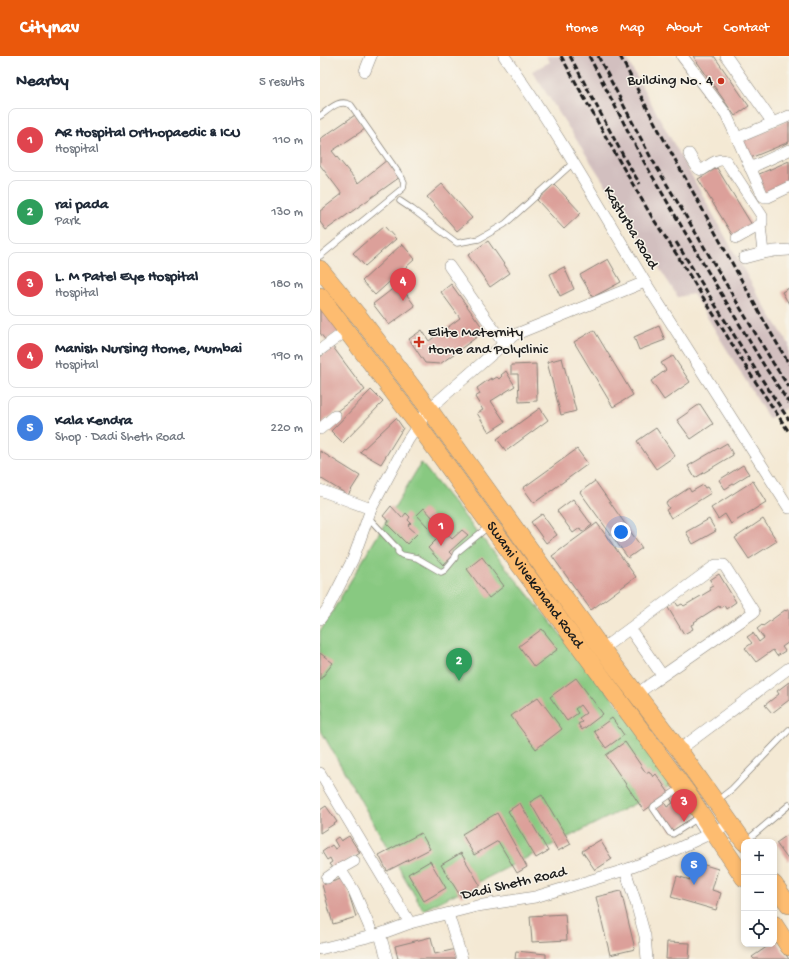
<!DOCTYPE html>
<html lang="en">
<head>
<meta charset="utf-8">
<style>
	body { margin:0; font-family:"Gochi Hand",sans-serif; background:#f2f2f3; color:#1f2937 }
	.controls { position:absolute; right:12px; bottom:12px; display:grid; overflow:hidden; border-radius:8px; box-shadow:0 2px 6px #0003 }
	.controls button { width:36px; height:36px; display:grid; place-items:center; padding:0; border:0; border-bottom:1px solid #e0e1e3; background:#fff; color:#1f2937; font:20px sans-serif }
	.you { position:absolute; left:301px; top:476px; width:14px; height:14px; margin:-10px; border:3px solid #fff; border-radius:50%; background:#1a73e8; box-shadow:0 0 0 6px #1a73e833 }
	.badge { display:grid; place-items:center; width:26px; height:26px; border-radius:50%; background:#ea580c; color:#fff; font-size:13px; font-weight:700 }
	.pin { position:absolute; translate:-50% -33px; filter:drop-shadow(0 1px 2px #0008) }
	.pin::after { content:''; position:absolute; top:21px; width:14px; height:12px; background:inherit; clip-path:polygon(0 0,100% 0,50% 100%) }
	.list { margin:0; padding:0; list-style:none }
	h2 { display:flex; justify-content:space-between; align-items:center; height:52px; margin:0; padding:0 16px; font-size:17px }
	h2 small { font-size:13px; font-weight:400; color:#747a83 }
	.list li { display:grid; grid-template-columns:26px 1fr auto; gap:12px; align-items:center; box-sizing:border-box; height:64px; margin:0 8px 8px; padding:0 8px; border:1px solid #e0e1e3; border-radius:8px }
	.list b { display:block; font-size:15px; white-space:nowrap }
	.list p { margin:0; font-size:13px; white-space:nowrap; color:#747a83 }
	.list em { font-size:13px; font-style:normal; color:#747a83 }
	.icon { flex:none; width:22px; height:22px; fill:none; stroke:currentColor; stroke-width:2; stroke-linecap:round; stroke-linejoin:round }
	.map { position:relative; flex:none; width:469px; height:903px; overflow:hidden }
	header { display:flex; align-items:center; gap:24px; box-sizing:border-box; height:56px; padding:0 20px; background:#ea580c; color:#fff }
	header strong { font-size:19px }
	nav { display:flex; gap:22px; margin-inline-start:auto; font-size:14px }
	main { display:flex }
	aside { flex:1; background:#fff }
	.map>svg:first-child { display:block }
	.industrial { fill:#d2bfbf }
	.green { fill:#88c981; stroke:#52724e }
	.building { fill:#dca09a }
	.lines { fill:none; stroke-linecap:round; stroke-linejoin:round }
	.service-casing { stroke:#888278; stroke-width:7 }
	.minor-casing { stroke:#888278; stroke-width:12 }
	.primary-casing { stroke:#888278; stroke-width:18 }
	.service { stroke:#fff; stroke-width:5.5 }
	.minor { stroke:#fff; stroke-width:11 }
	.primary { stroke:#fdbc6f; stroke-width:17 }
	.rail { stroke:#1c1c1c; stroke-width:3; stroke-dasharray:6 3; stroke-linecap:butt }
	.poi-dot { fill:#c8321e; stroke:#f7f3e8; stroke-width:1.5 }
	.labels { text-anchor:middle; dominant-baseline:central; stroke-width:3; stroke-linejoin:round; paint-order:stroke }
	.poi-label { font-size:15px; fill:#1c1c1c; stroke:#f7f3e8; text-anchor:end }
	.street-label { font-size:15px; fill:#1c1c1c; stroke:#f7f3e8 }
</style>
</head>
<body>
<header>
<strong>Citynav</strong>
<nav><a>Home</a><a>Map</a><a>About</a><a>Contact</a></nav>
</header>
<main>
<aside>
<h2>Nearby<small>5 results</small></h2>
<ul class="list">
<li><span class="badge" style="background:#e0444e">1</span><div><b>AR Hospital Orthopaedic &amp; ICU</b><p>Hospital</p></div><em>110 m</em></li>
<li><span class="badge" style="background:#2e9e5b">2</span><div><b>rai pada</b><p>Park</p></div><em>130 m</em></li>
<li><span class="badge" style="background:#e0444e">3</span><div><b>L. M Patel Eye Hospital</b><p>Hospital</p></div><em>180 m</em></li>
<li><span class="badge" style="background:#e0444e">4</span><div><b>Manish Nursing Home, Mumbai</b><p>Hospital</p></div><em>190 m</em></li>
<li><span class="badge" style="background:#3f7fe0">5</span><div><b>Kala Kendra</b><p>Shop · Dadi Sheth Road</p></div><em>220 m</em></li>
</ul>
</aside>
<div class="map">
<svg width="469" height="903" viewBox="0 0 469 903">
	<rect width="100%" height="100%" fill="#f7f3e8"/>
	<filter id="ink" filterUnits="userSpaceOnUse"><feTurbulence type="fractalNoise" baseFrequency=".025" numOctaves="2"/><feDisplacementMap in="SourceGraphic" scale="8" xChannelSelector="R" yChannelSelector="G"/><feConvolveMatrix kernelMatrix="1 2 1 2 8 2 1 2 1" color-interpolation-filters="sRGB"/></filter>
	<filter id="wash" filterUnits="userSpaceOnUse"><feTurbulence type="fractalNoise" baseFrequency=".012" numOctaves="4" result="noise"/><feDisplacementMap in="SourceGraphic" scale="16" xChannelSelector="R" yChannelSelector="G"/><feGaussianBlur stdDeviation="0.9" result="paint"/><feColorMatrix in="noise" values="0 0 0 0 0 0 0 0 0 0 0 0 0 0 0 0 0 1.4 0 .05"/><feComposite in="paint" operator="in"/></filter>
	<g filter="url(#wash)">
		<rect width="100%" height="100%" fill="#f4e9d4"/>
		<polygon class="industrial" points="226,0 305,0 439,241 469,288 469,350 449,363 373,238 358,241 212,15 230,6"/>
		<polygon class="green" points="101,407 360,725 103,854 0,673 0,576"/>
		<g id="blocks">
			<g class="building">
				<polygon points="373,0 394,0 429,50 415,60"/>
				<polygon points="35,59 45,73 12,95 38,127 67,104 80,121 6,174 0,166 0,155 22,138 0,109 0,83"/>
				<polygon points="469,64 469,86 428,103 420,85"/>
				<polygon points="469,105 469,126 444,137 437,119"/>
				<polygon points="397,112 432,169 413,180 378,123"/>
				<polygon points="122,128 152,162 137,175 107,141"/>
				<polygon points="234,128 261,157 244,173 217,144"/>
				<polygon points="64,170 76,183 45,210 33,197"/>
				<polygon points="168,185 190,217 170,231 148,199"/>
				<polygon points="82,188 95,203 55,239 42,225"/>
				<polygon points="288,203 301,226 273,241 260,219"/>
				<polygon points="244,211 254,233 240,240 230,218"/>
				<polygon points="79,228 95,250 69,269 53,248"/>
				<polygon points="131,228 165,275 120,308 105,307 89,283 102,274 109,285 140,262 121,236"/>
				<polygon points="469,232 469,248 462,236"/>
				<polygon points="0,248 21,274 6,285 0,277"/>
				<polygon points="339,270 345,284 319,294 314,281"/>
				<polygon points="274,274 313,339 293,351 254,286"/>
				<polygon points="13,291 45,334 0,368 0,301"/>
				<polygon points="353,300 370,326 344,344 331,325 346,314 341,307"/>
				<polygon points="242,302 256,355 241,359 227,306"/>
				<polygon points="216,308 217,345 199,346 198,318 191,318 191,309"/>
				<polygon points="186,315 195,330 171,345 185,366 169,376 157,357 163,354 155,341 160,338 157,332 171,322 172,324 177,321 179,323 182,320 181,319"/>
				<polygon points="51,334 63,346 23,387 11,375"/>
				<polygon points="380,348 393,368 371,383 357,364"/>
				<polygon points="220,352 228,364 186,395 177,383"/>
				<polygon points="76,362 83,372 61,408 40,396"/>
				<polygon points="336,372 355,400 336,413 317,385"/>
				<polygon points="407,387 413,399 375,422 368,410"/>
				<polygon points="257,393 268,408 214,447 203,432"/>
				<polygon points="0,395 40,420 28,439 0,422"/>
				<polygon points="423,409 429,418 405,433 399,424"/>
				<polygon points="275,425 322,492 308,502 260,436"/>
				<polygon points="433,425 446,446 411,468 405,458 398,463 391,452"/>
				<polygon points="383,429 385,432 387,431 391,437 351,462 346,454 349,452 346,447 369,432 371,436"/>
				<polygon points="253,443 272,469 262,476 260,472 253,477 237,455"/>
				<polygon points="71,450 82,462 86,457 90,461 88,464 91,467 88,470 97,478 87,488 67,468 69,465 63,460"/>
				<polygon points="104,452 132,483 142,474 148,479 129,496 133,500 123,509 108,492 118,482 97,459"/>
				<polygon points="222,458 237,479 226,487 211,466"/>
				<polygon points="389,463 396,475 373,488 366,476"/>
				<polygon points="443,463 457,485 429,503 415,482"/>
				<polygon points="277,467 316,521 271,554 232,500"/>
				<polygon points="162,501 184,530 169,542 147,513"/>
				<polygon points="399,518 416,546 406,553 404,549 400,552 399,550 374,566 375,567 371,569 373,573 364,578 347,550 355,545 358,550 362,548 364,550 391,534 389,531 393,529 390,524"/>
				<polygon points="469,553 469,586 462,591 465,595 457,600 453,594 436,606 425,592 432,587 427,581 433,577 439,586 444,582 437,573 442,569 443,570 465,554 466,555"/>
				<polygon points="222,573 238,593 214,611 199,590"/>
				<polygon points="0,597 13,607 0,624"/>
				<polygon points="256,622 283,658 262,674 258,668 262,666 259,662 266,657 260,649 255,653 258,657 247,665 230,641"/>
				<polygon points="469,626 469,644 452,657 445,649 459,638 457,635"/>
				<polygon points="218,641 242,673 216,693 191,660"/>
				<polygon points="292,662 304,679 286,692 274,675"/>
				<polygon points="305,686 326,717 329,715 333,721 336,718 349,737 324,755 286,699"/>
				<polygon points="361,735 377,759 352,775 336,752 344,746 347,751 353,747 350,742"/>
				<polygon points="222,739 251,788 238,795 210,746"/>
				<polygon points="200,747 228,795 216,802 188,755"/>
				<polygon points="6,750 17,766 0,777 0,754"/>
				<polygon points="177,757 207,811 197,817 178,785 154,799 142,778"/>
				<polygon points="101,777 110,793 67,815 59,799"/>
				<polygon points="469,778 469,805 456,787"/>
				<polygon points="29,780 40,797 14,814 9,808 12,806 10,802 7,804 2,796 12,789 15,793 18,791 14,784 18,781 21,785"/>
				<polygon points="280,784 292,803 275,814 262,795"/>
				<polygon points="141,797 160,829 141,841 121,809"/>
				<polygon points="110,805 126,832 104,845 88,818"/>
				<polygon points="375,806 398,813 392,834 401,837 396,854 351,841 357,820 370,824"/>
				<polygon points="24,822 36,861 13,868 2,829"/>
				<polygon points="301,835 315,893 290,899 276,841"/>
				<polygon points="245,858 247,884 212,886 210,860"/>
				<polygon points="111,881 115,898 136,893 139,903 78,903 75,890"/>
				<polygon points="456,885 469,903 434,903 432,901 451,888 454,888 454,886"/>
				<polygon points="347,886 370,887 369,903 346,903"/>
				<polygon points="196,895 226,898 226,903 195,903"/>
			</g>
		</g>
	</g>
	<g filter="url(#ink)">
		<use href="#blocks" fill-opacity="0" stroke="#888278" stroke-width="1"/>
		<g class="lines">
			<g class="service-casing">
				<g id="service">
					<path d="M 0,60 C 9,54 19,42 31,49 L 82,122 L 84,126 L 83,132 L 0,200"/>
					<polyline points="80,145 92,153 137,187 159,183 185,168 253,107"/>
					<polyline points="48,461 74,489 78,493 78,496 82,499 97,502 121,516 125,514 135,502 135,499 136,497 169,470"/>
					<polyline points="361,733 357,734 334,750 333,752 350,777 353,778 375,764"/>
					<polyline points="398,744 412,733 469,674"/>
					<polyline points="379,758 378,761 375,764 385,780"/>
					<polyline points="425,786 469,749"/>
				</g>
			</g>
			<g class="minor-casing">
				<g id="minor">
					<polyline points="362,0 406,58 417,82 443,140 445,141 448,141 469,131"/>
					<polyline points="406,0 453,67"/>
					<polyline points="45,15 51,0"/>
					<polyline points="417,82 469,60"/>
					<path d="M 369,98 C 373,104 376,113 382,114 C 389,110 398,101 406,105 L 442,160 L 442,167 L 440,169 L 417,182"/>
					<polyline points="430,112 469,94"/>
					<polyline points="440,169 443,197 454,195 469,194"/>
					<polyline points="424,202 443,197"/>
					<polyline points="129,210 184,288"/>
					<polyline points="325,226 469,452"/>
					<polyline points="0,294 26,275"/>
					<polyline points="0,373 15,360"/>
					<polyline points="0,434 51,453"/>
					<path d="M 0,563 L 8,552 L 33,503 L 51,453 L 88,384 L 109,353 L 194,279 L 325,226 C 279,150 235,72 184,0"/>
					<polyline points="310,573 342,619"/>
					<polyline points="282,593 396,509 404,509 434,556 332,627 317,638"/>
					<polyline points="359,694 469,612"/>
					<polyline points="0,717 90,867"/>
					<polyline points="20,813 34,805"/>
					<polyline points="305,814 316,847 325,880 327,903"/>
					<polyline points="7,822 20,813 34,835 53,879"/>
					<polyline points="128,858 142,903"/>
					<polyline points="60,878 67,903"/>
					<polyline points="0,893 60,878 90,867 157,850 215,841 305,814 346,798 385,780 411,767"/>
				</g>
			</g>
			<g class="primary-casing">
				<g id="primary">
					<polyline points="0,213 40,262 109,353 282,593 359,694 424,786"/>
					<path id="s1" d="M 0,240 L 98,369 L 170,469 L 366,735 L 424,822"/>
					<polyline points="454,828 469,849"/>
					<polyline points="454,868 469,891"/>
				</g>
			</g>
			<use href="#service" class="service"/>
			<use href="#minor" class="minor"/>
			<use href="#primary" class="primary"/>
			<g class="rail">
				<polyline points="241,0 301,108 332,161 357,199 431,319 469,376"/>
				<polyline points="250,0 306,105 320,128"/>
				<polyline points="269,0 323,104 384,209 445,311 469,347"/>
				<polyline points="278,0 330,100 453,307 469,331"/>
				<polyline points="300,0 336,69 444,265 469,308"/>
				<polyline points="356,186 437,316 469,364"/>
			</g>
		</g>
	</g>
	<g class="poi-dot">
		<circle cx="401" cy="25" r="4"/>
		<path d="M97 280h4v4h4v4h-4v4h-4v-4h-4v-4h4z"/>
	</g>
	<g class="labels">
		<g class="poi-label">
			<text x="393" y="25">Building No. 4</text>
			<text x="108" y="277" text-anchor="start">Elite Maternity<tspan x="108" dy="17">Home and Polyclinic</tspan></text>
		</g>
		<g class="street-label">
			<text transform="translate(310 172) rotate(59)">Kasturba Road</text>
			<text stroke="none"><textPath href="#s1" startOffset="360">Swami Vivekanand Road</textPath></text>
			<text transform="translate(194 828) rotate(-13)">Dadi Sheth Road</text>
		</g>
	</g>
</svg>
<div class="controls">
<button>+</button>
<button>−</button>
<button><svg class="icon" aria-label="locate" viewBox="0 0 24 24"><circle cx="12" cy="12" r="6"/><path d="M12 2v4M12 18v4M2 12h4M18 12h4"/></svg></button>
</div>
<div class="you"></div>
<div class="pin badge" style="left:121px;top:490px;background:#e0444e">1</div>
<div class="pin badge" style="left:139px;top:625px;background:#2e9e5b">2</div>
<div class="pin badge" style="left:364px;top:766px;background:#e0444e">3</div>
<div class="pin badge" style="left:83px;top:245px;background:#e0444e">4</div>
<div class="pin badge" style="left:374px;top:829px;background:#3f7fe0">5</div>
</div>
</main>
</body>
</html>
